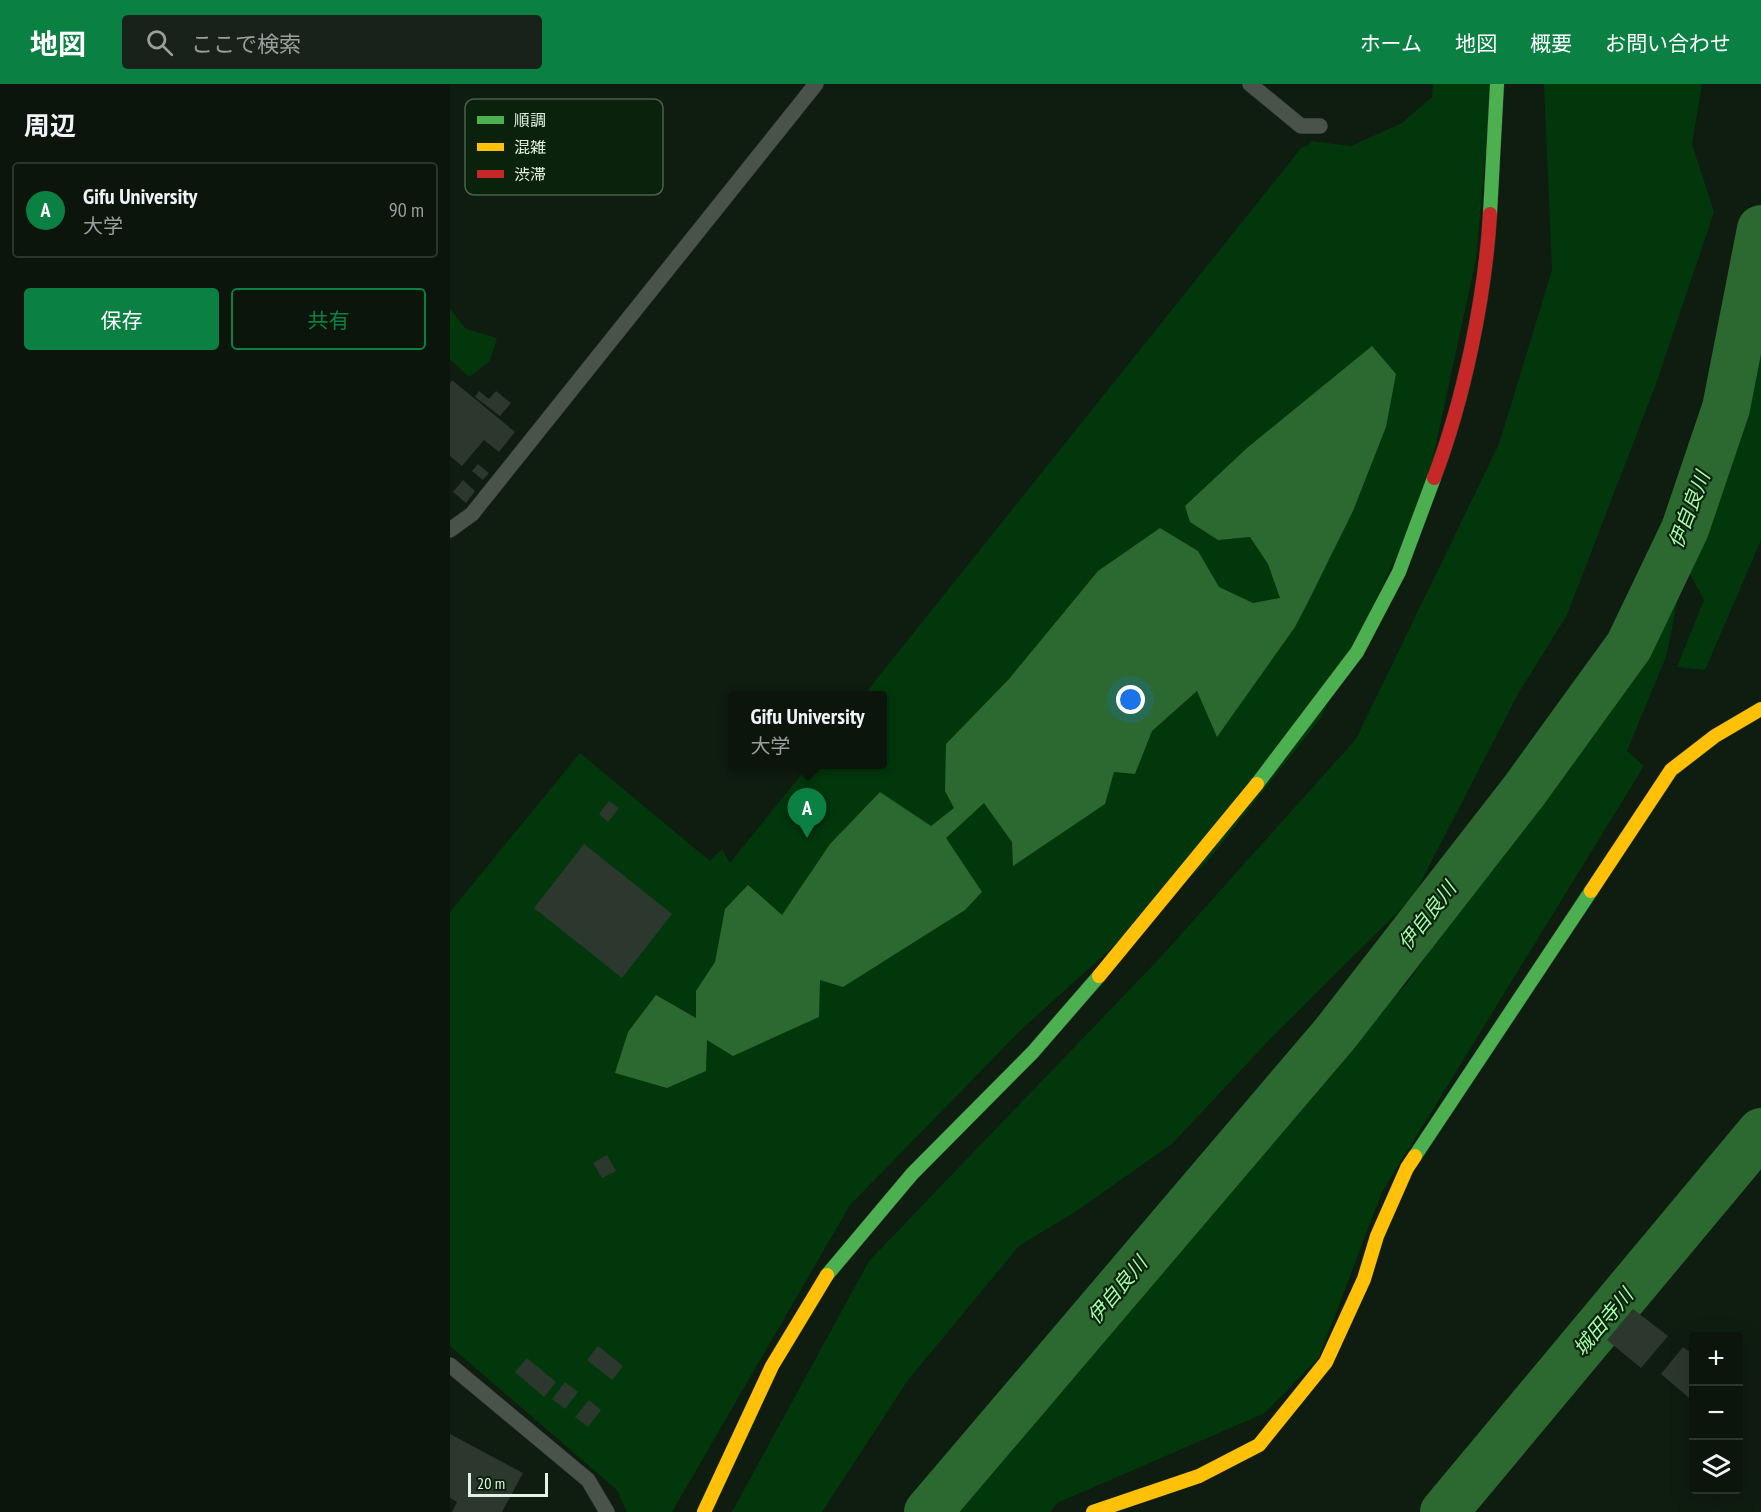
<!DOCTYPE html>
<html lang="ja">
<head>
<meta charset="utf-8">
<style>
	body { margin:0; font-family:"PT Sans Narrow","Noto Sans JP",sans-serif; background:#19221a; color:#f1f3f6 }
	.controls { position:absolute; right:18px; bottom:18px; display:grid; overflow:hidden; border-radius:6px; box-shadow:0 6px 24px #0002 }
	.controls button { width:54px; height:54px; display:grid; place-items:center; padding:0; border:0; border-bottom:2px solid #2b342d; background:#0b150c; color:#f1f3f6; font:30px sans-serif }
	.scale { position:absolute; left:18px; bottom:15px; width:80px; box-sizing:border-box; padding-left:6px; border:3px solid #e4f2e4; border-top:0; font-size:16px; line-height:21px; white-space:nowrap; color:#e4f2e4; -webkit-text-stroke:4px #0a210c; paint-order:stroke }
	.you { position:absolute; left:681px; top:616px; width:21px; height:21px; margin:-15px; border:4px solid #fff; border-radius:50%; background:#1a73e8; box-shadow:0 0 0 9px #1a73e833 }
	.badge { display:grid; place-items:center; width:39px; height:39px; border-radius:50%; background:#0b8043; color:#fff; font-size:20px; font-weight:700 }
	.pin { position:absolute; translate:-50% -50px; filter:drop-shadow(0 2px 3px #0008) }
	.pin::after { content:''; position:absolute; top:32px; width:21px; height:18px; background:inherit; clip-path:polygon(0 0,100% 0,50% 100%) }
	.popup { position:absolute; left:278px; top:607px; width:159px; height:78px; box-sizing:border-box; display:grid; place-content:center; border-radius:6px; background:#0b150c; filter:drop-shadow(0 2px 4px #0005); font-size:20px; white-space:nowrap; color:#9a9f9d }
	.popup b { font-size:22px; color:#f1f3f6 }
	.popup::after { content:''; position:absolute; left:50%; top:100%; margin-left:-12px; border:12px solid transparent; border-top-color:#0b150c }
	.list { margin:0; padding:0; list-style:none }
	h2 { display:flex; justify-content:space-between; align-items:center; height:78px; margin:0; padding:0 24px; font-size:26px }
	h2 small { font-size:20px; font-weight:400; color:#9a9f9d }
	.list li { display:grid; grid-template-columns:39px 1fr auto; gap:18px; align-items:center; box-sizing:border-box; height:96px; margin:0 12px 12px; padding:0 12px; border:2px solid #2b342d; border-radius:6px }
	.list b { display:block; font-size:22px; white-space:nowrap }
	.list p { margin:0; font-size:20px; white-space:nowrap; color:#9a9f9d }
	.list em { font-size:20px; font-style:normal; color:#9a9f9d }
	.actions { display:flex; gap:12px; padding:18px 24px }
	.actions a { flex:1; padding:14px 0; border:2px solid #0b8043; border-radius:6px; text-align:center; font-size:21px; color:#0b8043 }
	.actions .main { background:#0b8043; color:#fff }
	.icon { flex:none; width:33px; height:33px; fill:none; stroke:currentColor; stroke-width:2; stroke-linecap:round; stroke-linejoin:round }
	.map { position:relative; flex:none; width:1311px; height:1428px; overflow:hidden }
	header { display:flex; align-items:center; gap:36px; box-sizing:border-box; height:84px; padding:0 30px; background:#0b8043; color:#fff }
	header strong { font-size:28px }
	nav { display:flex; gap:33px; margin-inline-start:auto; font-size:21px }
	.search { width:420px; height:54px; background:#19221a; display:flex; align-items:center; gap:15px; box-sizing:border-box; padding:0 21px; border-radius:6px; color:#9a9f9d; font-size:22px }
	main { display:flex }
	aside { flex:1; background:#0b150c }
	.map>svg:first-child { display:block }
	.green { fill:#02370c }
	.water { fill:#2b6931 }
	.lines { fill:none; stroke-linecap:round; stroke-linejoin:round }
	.river { stroke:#2b6931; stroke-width:48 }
	.building { fill:#2c372d }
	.lane-casing { stroke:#29352a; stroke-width:16 }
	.fast-casing { stroke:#29352a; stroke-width:15 }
	.slow-casing { stroke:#29352a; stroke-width:15 }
	.jam-casing { stroke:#29352a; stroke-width:15 }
	.lane { stroke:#4a534a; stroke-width:15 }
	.fast { stroke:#4caf50; stroke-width:14 }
	.slow { stroke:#ffc107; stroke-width:14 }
	.jam { stroke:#c62828; stroke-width:14 }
	.labels { text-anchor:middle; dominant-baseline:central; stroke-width:4.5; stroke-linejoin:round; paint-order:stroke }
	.water-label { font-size:20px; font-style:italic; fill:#a3fea7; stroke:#0a210c }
	.key { fill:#0a210c; stroke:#4b604d; stroke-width:1.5 }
	.key-label { font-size:16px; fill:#e4f2e4 }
</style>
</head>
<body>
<header>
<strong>地図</strong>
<div class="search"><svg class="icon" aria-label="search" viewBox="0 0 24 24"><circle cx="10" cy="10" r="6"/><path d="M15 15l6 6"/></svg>ここで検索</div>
<nav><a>ホーム</a><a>地図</a><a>概要</a><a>お問い合わせ</a></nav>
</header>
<main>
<aside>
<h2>周辺<small></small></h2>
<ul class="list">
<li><span class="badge">A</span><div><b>Gifu University</b><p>大学</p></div><em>90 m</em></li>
</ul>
<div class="actions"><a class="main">保存</a><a>共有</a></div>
</aside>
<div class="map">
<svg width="1311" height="1428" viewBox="0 0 1311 1428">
	<rect width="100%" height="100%" fill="#0f1c10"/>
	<g class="green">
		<polygon points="983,0 1042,0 1026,175 975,411 871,634 756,779 573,944 400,1121 222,1428 177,1428 167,1406 0,1262 0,828 130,669 260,777 272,765 280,779 359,681 432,680 432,612 414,611 852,63 858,62 861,57 901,62 952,39 982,13"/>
		<polygon points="1094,0 1252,0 1242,60 1264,128 1206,300 1117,531 1068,610 963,813 822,953 723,1059 628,1126 569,1162 458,1296 372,1428 282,1428 419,1177 709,875 906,655 1049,360 1102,186"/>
		<polygon points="1311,224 1311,456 1255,586 1227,583 1254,516 1234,478 1289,331"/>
		<polygon points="0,225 16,245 47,254 40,277 19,293 0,275"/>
		<polygon points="1231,500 1216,573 1177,667 1194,682 932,1108 869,1273 815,1329 607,1419 600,1428 478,1428 534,1332 633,1213 956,901 1149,623 1215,510"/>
	</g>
	<polygon class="water" points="922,262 946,290 936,343 903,427 857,520 845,543 767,653 747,607 702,647 685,690 664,688 655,720 563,782 562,758 534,719 496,754 532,808 515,826 393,903 370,896 369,933 283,972 257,956 256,987 217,1004 165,989 178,948 206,911 246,934 246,907 265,878 275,825 298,801 332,831 380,760 430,708 481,742 504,724 495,707 496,660 559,595 648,487 710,444 748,467 769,503 803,519 830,514 818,480 800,453 768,456 740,438 735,422 797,364"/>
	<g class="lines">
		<g class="river">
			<polyline points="478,1428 885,950 1074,707 1179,562 1235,445 1276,324 1311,145"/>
			<polyline points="994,1428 1311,1048"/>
		</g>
	</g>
	<g class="building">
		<polygon points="2,296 65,348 49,368 34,356 12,382 0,372 0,299"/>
		<polygon points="29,307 39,315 46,307 61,319 50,332 25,313"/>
		<polygon points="28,380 39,389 33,396 22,387"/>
		<polygon points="13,396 25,407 16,419 3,408"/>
		<polygon points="159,717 169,724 158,738 149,730"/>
		<polygon points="134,760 222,830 172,894 84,824"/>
		<polygon points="157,1071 166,1087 152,1094 143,1079"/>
		<polygon points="1183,1225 1218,1252 1191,1284 1157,1256"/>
		<polygon points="148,1262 173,1282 162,1296 137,1276"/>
		<polygon points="1233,1263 1244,1271 1244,1318 1211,1290"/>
		<polygon points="77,1274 106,1298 94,1313 65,1288"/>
		<polygon points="115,1298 128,1308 115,1325 102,1315"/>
		<polygon points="139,1316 151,1326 138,1343 125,1333"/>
		<polygon points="0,1350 73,1389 52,1428 2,1428 7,1418 0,1414"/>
	</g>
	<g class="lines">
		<g class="lane-casing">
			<g id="lane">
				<polyline points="800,0 851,42 870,42"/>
				<polyline points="0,446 22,430 366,0"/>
				<polyline points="0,1281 138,1396 157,1428"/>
			</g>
		</g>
		<g class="fast-casing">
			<g id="fast">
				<polyline points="1040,130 1047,0"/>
				<polyline points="807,700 907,568 949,488 984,394"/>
				<polyline points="965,1072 1141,807"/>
				<polyline points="377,1191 462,1090 583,968 649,892"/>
			</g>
		</g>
		<g class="slow-casing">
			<g id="slow">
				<polyline points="1141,807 1221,686 1265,652 1311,625"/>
				<polyline points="649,892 807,700"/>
				<polyline points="254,1428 322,1282 377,1191"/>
				<polyline points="643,1428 749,1392 809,1361 876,1278 914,1195 927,1152 957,1084 965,1072"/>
			</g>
		</g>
		<g class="jam-casing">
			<path id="jam" d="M 984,394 C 1014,315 1035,214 1040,130"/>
		</g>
		<use href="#lane" class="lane"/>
		<use href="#fast" class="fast"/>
		<use href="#slow" class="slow"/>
		<use href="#jam" class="jam"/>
	</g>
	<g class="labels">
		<g class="water-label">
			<text transform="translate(1239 426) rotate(-69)">伊自良川</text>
			<text transform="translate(977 832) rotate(-52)">伊自良川</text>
			<text transform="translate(667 1206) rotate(-50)">伊自良川</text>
			<text transform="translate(1153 1238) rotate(-50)">城田寺川</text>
		</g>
	</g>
	<rect x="15" y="15" width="198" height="96" rx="9" class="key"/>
	<rect x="27" y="32" width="27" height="8" fill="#4caf50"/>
	<rect x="27" y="59" width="27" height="8" fill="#ffc107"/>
	<rect x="27" y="86" width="27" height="8" fill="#c62828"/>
	<g class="key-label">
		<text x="64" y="42">順調</text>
		<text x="64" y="69">混雑</text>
		<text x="64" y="96">渋滞</text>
	</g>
</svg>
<div class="controls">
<button>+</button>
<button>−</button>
<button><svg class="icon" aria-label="layers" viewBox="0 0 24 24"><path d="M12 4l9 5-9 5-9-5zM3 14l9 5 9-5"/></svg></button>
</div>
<div class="scale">20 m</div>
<div class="you"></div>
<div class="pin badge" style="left:357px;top:754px">A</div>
<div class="popup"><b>Gifu University</b>大学</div>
</div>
</main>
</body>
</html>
